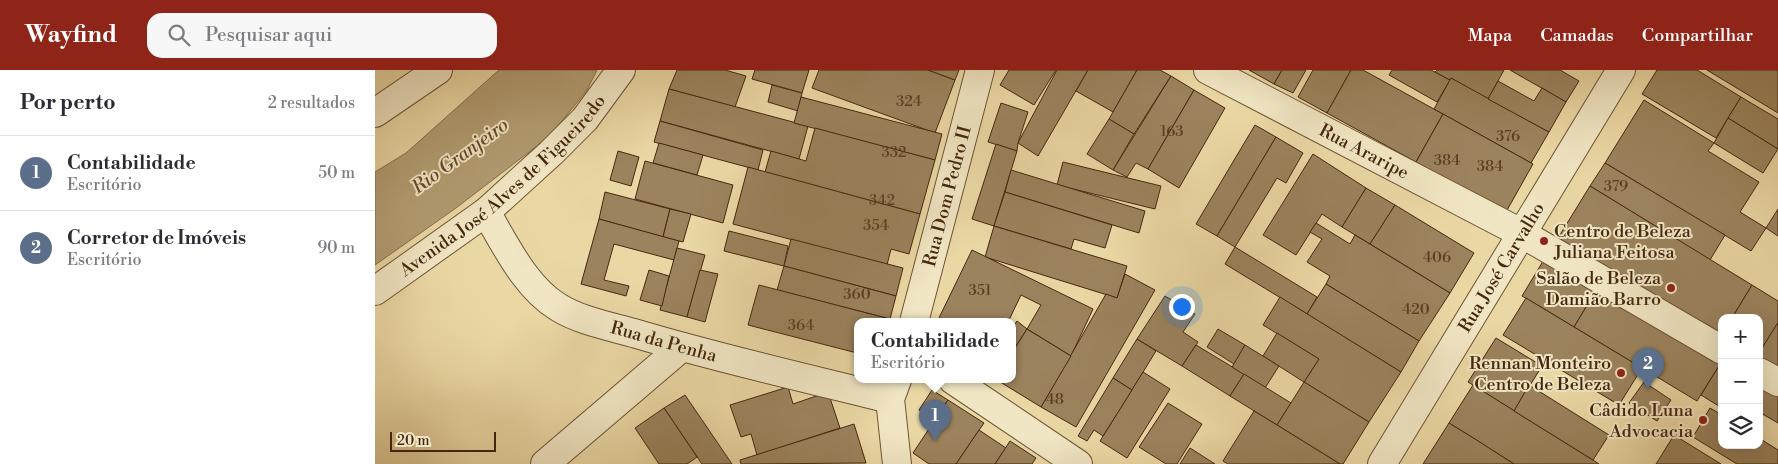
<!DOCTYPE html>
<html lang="pt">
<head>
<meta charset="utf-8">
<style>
	body { margin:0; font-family:"Libre Bodoni",serif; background:#f7f7f7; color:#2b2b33 }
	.controls { position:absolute; right:15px; bottom:15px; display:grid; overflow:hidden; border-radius:10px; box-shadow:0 5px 20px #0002 }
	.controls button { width:45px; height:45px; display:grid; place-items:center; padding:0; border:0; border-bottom:1px solid #e1e1e2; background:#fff; color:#2b2b33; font:25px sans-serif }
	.scale { position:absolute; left:15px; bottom:12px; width:106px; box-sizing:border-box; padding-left:5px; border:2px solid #452710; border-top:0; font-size:14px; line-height:18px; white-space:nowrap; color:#452710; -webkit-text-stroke:4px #f1e6c4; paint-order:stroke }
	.you { position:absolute; left:806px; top:236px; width:18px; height:18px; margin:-12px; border:4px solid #fff; border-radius:50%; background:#1a73e8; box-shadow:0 0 0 8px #1a73e833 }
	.badge { display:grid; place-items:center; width:32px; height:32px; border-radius:50%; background:#8f2418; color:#fff; font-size:16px; font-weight:700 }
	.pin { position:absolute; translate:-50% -41px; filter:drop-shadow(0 1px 2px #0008) }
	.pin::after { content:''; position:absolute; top:26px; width:18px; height:15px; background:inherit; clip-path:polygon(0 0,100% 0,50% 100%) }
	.popup { position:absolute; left:479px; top:248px; width:162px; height:65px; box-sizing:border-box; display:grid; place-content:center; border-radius:10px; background:#fff; filter:drop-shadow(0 1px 4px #0005); font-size:16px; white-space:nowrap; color:#7c7c81 }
	.popup b { font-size:19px; color:#2b2b33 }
	.popup::after { content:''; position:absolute; left:50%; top:100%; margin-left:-10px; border:10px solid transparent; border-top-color:#fff }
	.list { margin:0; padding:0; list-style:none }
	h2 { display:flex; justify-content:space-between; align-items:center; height:65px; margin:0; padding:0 20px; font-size:21px }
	h2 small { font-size:16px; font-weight:400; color:#7c7c81 }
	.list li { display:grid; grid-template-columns:32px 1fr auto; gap:15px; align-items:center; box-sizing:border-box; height:75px; padding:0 20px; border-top:1px solid #e1e1e2 }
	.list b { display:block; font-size:19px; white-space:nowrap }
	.list p { margin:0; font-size:16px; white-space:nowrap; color:#7c7c81 }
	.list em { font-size:16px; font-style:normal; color:#7c7c81 }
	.icon { flex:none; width:28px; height:28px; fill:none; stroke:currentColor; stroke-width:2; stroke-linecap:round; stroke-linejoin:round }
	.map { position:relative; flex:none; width:1403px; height:394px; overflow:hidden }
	header { display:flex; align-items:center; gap:30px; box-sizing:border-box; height:70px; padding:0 25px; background:#8f2418; color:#fff }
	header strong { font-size:24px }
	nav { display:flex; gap:28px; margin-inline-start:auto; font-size:18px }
	.search { width:350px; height:45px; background:#f7f7f7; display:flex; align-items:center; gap:12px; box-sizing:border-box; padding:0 18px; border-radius:15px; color:#7c7c81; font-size:19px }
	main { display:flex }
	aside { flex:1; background:#fff }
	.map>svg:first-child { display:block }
	.water { fill:#b29c72; stroke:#866d4b }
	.building { fill:#9b835d; stroke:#452710 }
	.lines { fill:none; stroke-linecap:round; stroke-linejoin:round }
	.minor-casing { stroke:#6e5335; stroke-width:30 }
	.minor { stroke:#f1e6c4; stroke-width:28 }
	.poi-dot { fill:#8f2418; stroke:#f1e6c4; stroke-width:2 }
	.labels { text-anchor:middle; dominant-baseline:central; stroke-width:4; stroke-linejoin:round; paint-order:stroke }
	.number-label { font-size:15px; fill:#5a3e23 }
	.street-label { font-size:18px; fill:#452710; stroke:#f1e6c4 }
	.poi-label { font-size:18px; fill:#452710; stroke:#f1e6c4; text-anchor:end }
	.water-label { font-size:19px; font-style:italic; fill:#664a2d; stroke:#f1e6c4 }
</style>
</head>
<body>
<header>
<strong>Wayfind</strong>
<div class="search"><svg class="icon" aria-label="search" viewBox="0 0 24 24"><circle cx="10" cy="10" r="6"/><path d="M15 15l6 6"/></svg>Pesquisar aqui</div>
<nav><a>Mapa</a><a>Camadas</a><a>Compartilhar</a></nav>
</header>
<main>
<aside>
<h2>Por perto<small>2 resultados</small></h2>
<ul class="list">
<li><span class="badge" style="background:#5c6f8a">1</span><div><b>Contabilidade</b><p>Escritório</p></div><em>50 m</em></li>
<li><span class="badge" style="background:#5c6f8a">2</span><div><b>Corretor de Imóveis</b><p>Escritório</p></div><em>90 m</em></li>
</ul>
</aside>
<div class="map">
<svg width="1403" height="394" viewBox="0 0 1403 394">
	<rect width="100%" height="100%" fill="#ead8a4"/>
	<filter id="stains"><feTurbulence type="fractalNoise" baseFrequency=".004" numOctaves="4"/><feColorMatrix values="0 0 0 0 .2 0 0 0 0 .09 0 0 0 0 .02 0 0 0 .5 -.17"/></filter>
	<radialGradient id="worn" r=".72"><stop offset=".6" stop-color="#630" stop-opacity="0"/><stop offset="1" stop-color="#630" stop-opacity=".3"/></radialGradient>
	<polygon class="water" points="124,0 222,0 212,20 175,66 81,138 0,195 0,102 31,83"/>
	<g class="building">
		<polygon points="302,0 350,0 371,6 360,37 294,19"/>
		<polygon points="380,0 434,0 427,23 377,9"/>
		<polygon points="444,0 553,0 580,10 560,63 437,18"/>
		<polygon points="553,0 584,0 580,10"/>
		<polygon points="634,0 681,0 659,35 625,15"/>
		<polygon points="682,0 713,0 663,86 643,73"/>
		<polygon points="713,0 762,0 738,42 701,21"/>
		<polygon points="762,0 785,0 796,6 759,64 734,49"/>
		<polygon points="874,0 907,0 899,14"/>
		<polygon points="907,0 931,0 918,23 899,14"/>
		<polygon points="938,0 976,0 952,43 923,27"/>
		<polygon points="976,0 988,0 1068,44 1041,92 952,43"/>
		<polygon points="1017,0 1056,0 1075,10 1062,32 1014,5"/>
		<polygon points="1062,0 1129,0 1113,29 1076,8 1075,10 1060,2"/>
		<polygon points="1135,0 1185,0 1204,11 1191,32"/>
		<polygon points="1282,0 1322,0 1366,27 1341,68 1267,24"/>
		<polygon points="1332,0 1403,0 1403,43"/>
		<polygon points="796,6 819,20 773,99 761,93 752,107 738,100"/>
		<polygon points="1076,8 1174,62 1156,93 1059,39"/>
		<polygon points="1123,11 1159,31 1167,18 1191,32 1174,62 1113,29"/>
		<polygon points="397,15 427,23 423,41 393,32"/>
		<polygon points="294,19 433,56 424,89 285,51"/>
		<polygon points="819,20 850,38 804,118 773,99"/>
		<polygon points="426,27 567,64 560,90 419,53"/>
		<polygon points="1366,27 1403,49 1403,79 1353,48"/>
		<polygon points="1269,30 1339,73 1333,81 1384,112 1365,142 1391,158 1376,181 1230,93"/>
		<polygon points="626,33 653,42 643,73 642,81 613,72"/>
		<polygon points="1068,44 1158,94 1131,142 1041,92"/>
		<polygon points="1353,48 1403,79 1388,103 1339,73"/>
		<polygon points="734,49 759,64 738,100 712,84"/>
		<polygon points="285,51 388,80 383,100 279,72"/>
		<polygon points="880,55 901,67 842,166 821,154"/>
		<polygon points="440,58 560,90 545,144 390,102 396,81 431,91"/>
		<polygon points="901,67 928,83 911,113 902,108 860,177 842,166"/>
		<polygon points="284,73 328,85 322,105 278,93"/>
		<polygon points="621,74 642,81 619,156 597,149"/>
		<polygon points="243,81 264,87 256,116 235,110"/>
		<polygon points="938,84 991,118 967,157 947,144 921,185 888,165"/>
		<polygon points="270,91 358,115 348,153 260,129"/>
		<polygon points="688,92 786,116 780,139 682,115"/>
		<polygon points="1230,93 1350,165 1335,190 1215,116"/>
		<polygon points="373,97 545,144 534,184 516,179 512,195 358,154"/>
		<polygon points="636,100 770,141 764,163 630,122"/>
		<polygon points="1215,116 1377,215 1357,248 1347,248 1347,264 1345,267 1183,168"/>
		<polygon points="991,118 1020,135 995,174 967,157"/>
		<polygon points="230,122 295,139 288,167 224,149"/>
		<polygon points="630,122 737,155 730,178 699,169 696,179 619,156"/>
		<polygon points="1020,135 1099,183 1075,223 995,174"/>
		<polygon points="295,139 316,144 308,172 288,167"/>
		<polygon points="1403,139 1403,166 1391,158"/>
		<polygon points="224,149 304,171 299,190 239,174 229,210 254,216 251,226 206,214"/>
		<polygon points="941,153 975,174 980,165 1075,223 1044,271 951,214 955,206 932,192 947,169 935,162"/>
		<polygon points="619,156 752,196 742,228 610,187"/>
		<polygon points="354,161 413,176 409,196 349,181"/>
		<polygon points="416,169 528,198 521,226 409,196"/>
		<polygon points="860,177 942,227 932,244 850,194"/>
		<polygon points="302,178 330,185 312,247 285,240"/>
		<polygon points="597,180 718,239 696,286 652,259 666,235 646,225 633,252 562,252"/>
		<polygon points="1173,183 1225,214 1199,257 1147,226"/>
		<polygon points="409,196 521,226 515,249 402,220"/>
		<polygon points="274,200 294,206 287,236 265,230"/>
		<polygon points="325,200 343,204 330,252 312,247"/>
		<polygon points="750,204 780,220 701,357 666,337 731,224 742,228"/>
		<polygon points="951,214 1044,271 1026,302 932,244"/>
		<polygon points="1225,214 1347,291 1322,331 1199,257"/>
		<polygon points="384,215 515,249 514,252 482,252 482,283 373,255"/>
		<polygon points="1377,215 1403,231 1403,253 1384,283 1384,248 1357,248"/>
		<polygon points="790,226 820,244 808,262 823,272 807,296 762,269"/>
		<polygon points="905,227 1026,302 994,352 929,312 944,289 888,255"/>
		<polygon points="1151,228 1267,298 1244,335 1128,265"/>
		<polygon points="642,251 652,259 638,281 638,257"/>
		<polygon points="1402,254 1403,254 1403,302 1384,291 1384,283"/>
		<polygon points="652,259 696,286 666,337 622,310 638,310 638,281"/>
		<polygon points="843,259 870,275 859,294 832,277"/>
		<polygon points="902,263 944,289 929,312 888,286"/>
		<polygon points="1121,268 1167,296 1139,341 1093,312"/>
		<polygon points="762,269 781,281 757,320 738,308"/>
		<polygon points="821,275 869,304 855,326 807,296"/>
		<polygon points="870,275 904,296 890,318 857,297"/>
		<polygon points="1347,291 1347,338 1326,325"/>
		<polygon points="768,302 795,319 752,388 725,371"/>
		<polygon points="869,304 916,333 902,355 855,326"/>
		<polygon points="738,308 757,320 728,366 719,360 712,371 703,366"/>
		<polygon points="929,312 994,352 968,394 965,394 902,355"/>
		<polygon points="1269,312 1296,330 1282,351 1254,333"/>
		<polygon points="1098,315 1218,390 1224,394 1139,394 1074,353"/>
		<polygon points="1154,315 1234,365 1218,390 1139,341"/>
		<polygon points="1390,315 1403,322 1403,353 1384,342 1384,324"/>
		<polygon points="413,317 418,334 453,322 465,358 382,385 376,364 366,367 355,335"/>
		<polygon points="557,320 573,330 560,350 544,340"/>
		<polygon points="310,325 357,394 327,394 289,338"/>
		<polygon points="573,330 609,353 581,394 554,394 538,383"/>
		<polygon points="793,333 827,354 802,394 791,394 764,377"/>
		<polygon points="289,338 322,387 312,394 284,394 260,358"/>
		<polygon points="1335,338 1347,345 1347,375 1384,375 1384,368 1403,380 1403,394 1362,394 1318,367"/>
		<polygon points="879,341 902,355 965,394 853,394 848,391"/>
		<polygon points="1074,353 1100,369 1139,394 1048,394"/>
		<polygon points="479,354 491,393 366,394 365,390"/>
		<polygon points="604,360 631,378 620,394 581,394"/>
		<polygon points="1299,365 1346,394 1281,394"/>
		<polygon points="635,371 661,388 657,394 620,394"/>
		<polygon points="815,378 840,394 805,394"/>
	</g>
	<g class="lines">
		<g class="minor-casing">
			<g id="minor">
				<path id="s1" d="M 833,0 L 1146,163 L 1347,280"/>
				<polyline points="0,43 63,0"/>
				<path id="s2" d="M 111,142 C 130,174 150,217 183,237 C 205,251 238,257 262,264 C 346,289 431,308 515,329"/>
				<path id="s3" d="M 0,221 L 111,142 L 176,83 L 210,49 L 246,0"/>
				<path id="s4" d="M 539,252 L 605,0"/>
				<polyline points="1384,302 1403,312"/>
				<polyline points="522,310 515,329 522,394"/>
				<polyline points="578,310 703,394"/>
				<polyline points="170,394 307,277"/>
				<path id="s5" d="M 1007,394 L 1246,0"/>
			</g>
		</g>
		<use href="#minor" class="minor"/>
	</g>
	<g class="poi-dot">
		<circle cx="1169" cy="171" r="5"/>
		<circle cx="1296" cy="218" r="5"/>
		<circle cx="1246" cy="303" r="5"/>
		<circle cx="1328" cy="350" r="5"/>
	</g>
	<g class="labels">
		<g class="number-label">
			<text x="534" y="31">324</text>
			<text x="797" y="61">163</text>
			<text x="1133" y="66">376</text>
			<text x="519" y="82">332</text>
			<text x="1072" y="90">384</text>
			<text x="1115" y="96">384</text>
			<text x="1241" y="116">379</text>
			<text x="507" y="130">342</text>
			<text x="501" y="155">354</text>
			<text x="1062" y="187">406</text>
			<text x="605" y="220">351</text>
			<text x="482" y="224">360</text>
			<text x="1041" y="239">420</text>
			<text x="426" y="255">364</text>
			<text x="680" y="329">48</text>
		</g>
		<g class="street-label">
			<text stroke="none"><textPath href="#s1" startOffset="176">Rua Araripe</textPath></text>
			<text stroke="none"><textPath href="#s3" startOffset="166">Avenida José Alves de Figueiredo</textPath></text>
			<text stroke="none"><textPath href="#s4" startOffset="130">Rua Dom Pedro II</textPath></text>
			<text stroke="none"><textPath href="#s5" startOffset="230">Rua José Carvalho</textPath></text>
			<text stroke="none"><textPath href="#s2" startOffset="232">Rua da Penha</textPath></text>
		</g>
		<g class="poi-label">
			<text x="1179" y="161" text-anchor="start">Centro de Beleza<tspan x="1179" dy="21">Juliana Feitosa</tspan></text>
			<text x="1286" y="208">Salão de Beleza<tspan x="1286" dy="21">Damião Barro</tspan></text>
			<text x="1236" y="293">Rennan Monteiro<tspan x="1236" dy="21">Centro de Beleza</tspan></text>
			<text x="1318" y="340">Câdido Luna<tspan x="1318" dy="21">Advocacia</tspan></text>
		</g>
		<g class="water-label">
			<text transform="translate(85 86) rotate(-36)">Rio Granjeiro</text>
		</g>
	</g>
	<rect width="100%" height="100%" filter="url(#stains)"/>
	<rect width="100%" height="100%" fill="url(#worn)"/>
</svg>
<div class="controls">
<button>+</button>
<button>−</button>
<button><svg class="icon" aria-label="layers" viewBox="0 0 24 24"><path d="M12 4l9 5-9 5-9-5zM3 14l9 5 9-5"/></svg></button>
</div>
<div class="scale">20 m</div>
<div class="you"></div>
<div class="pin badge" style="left:560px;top:371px;background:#5c6f8a">1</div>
<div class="popup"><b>Contabilidade</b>Escritório</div>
<div class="pin badge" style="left:1273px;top:319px;background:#5c6f8a">2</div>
</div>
</main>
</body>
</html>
